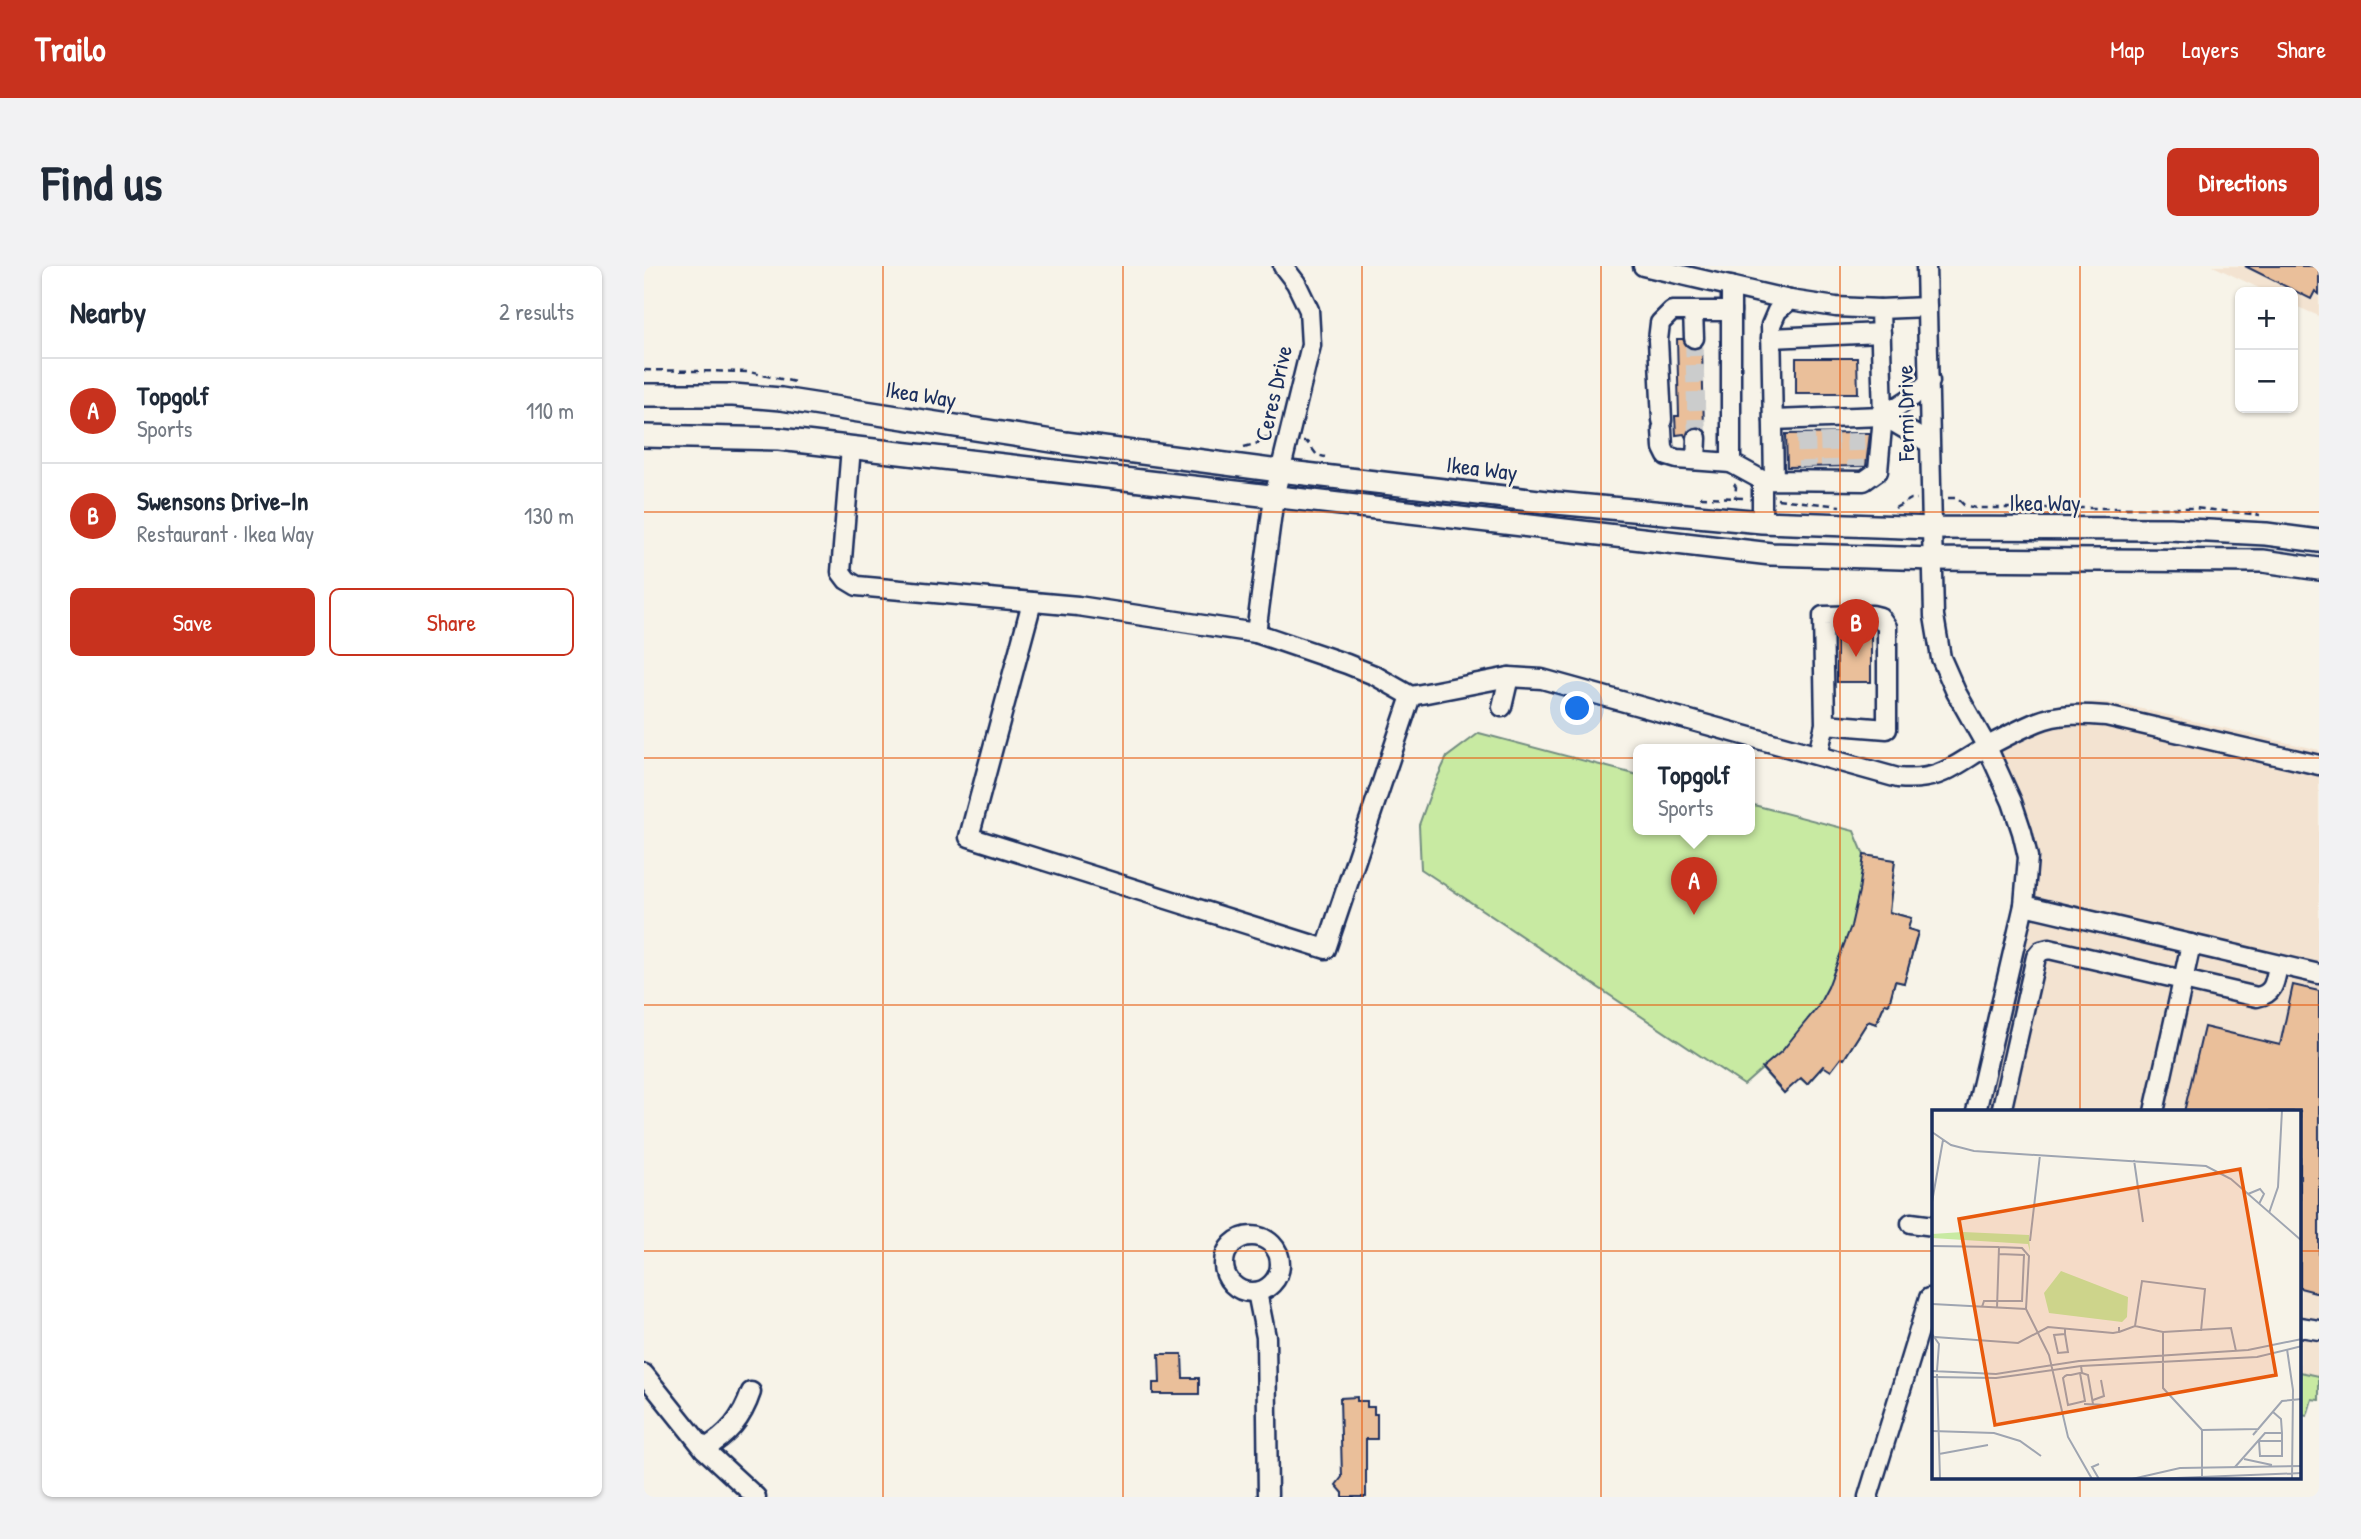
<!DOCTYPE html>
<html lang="en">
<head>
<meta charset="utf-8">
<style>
	body { margin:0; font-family:"Patrick Hand",sans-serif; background:#f2f2f3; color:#1f2937 }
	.controls { position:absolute; right:21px; top:21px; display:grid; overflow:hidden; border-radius:10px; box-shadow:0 2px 5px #0004 }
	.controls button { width:63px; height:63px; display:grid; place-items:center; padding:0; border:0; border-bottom:2px solid #e0e1e3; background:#fff; color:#1f2937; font:35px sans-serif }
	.you { position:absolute; left:934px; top:443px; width:24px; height:24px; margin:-18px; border:5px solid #fff; border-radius:50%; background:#1a73e8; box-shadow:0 0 0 10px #1a73e833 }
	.badge { display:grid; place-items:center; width:46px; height:46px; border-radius:50%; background:#c8321e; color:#fff; font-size:23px; font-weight:700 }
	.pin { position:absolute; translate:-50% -58px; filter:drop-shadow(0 2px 4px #0008) }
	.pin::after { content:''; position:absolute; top:37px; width:24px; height:21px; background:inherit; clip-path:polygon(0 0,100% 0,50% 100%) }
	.popup { position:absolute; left:989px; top:478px; width:122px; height:91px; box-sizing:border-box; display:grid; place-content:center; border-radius:10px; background:#fff; filter:drop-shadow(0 2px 5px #0005); font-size:23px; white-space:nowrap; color:#747a83 }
	.popup b { font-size:26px; color:#1f2937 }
	.popup::after { content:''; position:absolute; left:50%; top:100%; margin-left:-14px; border:14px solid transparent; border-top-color:#fff }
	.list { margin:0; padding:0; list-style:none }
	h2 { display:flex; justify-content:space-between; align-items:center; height:91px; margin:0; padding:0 28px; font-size:30px }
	h2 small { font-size:23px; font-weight:400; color:#747a83 }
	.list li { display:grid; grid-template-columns:46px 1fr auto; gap:21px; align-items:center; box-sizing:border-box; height:105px; padding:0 28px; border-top:2px solid #e0e1e3 }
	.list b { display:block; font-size:26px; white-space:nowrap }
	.list p { margin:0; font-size:23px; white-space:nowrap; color:#747a83 }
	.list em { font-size:23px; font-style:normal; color:#747a83 }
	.actions { display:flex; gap:14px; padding:21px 28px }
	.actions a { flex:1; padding:16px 0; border:2px solid #c8321e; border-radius:10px; text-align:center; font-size:24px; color:#c8321e }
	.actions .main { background:#c8321e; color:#fff }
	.map { position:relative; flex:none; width:1675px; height:1231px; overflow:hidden; border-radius:10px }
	header { display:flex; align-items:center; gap:42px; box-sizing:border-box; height:98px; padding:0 35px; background:#c8321e; color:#fff }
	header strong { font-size:33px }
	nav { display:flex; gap:38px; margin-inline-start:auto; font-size:24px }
	.intro { display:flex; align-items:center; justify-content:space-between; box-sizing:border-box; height:168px; padding:0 42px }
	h1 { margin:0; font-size:49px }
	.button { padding:18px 32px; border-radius:10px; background:#c8321e; color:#fff; font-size:24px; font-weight:700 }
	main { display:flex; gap:42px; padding:0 42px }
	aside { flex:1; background:#fff; border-radius:10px; box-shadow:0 2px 5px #0004 }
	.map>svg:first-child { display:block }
	.built { fill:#f3e3d1 }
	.green { fill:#c8eaa2; stroke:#728c80; stroke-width:2 }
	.building { fill:#eabf9a; stroke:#1b2f5e; stroke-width:2 }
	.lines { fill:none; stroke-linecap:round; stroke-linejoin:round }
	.minor-tunnel { stroke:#cbcccc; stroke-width:18; stroke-dasharray:18 9; stroke-linecap:butt }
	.minor-casing { stroke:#1b2f5e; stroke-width:23 }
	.major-casing { stroke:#1b2f5e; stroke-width:26 }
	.path { stroke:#1b2f5e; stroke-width:2.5; stroke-dasharray:7 5; stroke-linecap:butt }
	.minor { stroke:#f7f3e8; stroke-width:18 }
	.major { stroke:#f7f3e8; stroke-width:21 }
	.grid { fill:none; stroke:#e8590c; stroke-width:2; stroke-opacity:0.55 }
	.labels { text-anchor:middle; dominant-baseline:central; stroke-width:5; stroke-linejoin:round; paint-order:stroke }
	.street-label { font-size:23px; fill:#1b2f5e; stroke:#f7f3e8 }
	.inset-road { fill:none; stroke:#9fa5b1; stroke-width:2 }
	.view { fill:#e8590c; fill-opacity:0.15; stroke:#e8590c; stroke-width:3.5 }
	.inset-edge { fill:none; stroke:#1b2f5e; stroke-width:3.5 }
</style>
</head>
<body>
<header>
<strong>Trailo</strong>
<nav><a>Map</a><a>Layers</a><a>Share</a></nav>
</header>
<div class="intro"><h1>Find us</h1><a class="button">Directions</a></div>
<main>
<aside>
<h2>Nearby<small>2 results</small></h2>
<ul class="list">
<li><span class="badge">A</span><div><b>Topgolf</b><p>Sports</p></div><em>110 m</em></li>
<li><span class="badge">B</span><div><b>Swensons Drive-In</b><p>Restaurant · Ikea Way</p></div><em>130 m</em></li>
</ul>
<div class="actions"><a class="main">Save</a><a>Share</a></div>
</aside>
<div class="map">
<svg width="1675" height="1231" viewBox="0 0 1675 1231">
	<rect width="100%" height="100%" fill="#f7f3e8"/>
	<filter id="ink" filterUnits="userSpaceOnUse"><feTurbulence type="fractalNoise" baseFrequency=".0143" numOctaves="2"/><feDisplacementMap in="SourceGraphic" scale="14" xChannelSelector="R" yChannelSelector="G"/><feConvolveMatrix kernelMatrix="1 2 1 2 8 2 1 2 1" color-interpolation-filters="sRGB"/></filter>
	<g filter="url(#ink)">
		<g class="built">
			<polygon points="1569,0 1675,0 1675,50 1649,39 1649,26 1623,26"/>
			<polygon points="1455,436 1481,439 1675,484 1675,1110 1656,1106 1656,846 1325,846 1375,636 1376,593 1364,546 1333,476 1391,447 1418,439"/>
		</g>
		<g class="green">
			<polygon points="835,467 994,509 994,563 1106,563 1106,538 1210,565 1220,589 1251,594 1245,646 1267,652 1264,663 1274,666 1260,717 1251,715 1245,738 1241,737 1232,758 1224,755 1200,793 1197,792 1179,800 1163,818 1156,812 1140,827 1118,803 1100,819 777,603 775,559 788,523 803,491"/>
			<polygon points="1656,1106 1675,1110 1675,1134 1668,1133 1663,1150 1656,1149"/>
		</g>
		<g class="building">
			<polygon points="1601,0 1675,0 1675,28 1671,25 1667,33"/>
			<polygon points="1033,73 1039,73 1045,82 1051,83 1058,80 1060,164 1054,161 1048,162 1044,165 1042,172 1040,168 1032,169 1031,150 1035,150"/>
			<polygon points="1152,92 1213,92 1214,127 1152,127"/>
			<polygon points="1211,167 1226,167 1222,200 1143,201 1142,168"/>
			<polygon points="1227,360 1227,416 1193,416 1193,361"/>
			<polygon points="1220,589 1251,594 1245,646 1267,652 1264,663 1274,666 1260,717 1251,715 1245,738 1241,737 1232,758 1224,755 1200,793 1197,792 1187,805 1179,800 1163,818 1157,812 1140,827 1118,802 1138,785 1154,765 1173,742 1184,721 1207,660 1215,625"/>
			<polygon points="1649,719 1675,725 1675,1027 1656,1022 1656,846 1540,846 1560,761 1636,779"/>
			<polygon points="515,1088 538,1088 539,1112 555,1112 555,1128 509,1128 509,1117 516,1117"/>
			<polygon points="713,1131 713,1135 723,1135 723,1141 730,1141 730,1148 733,1148 733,1173 722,1173 722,1231 699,1231 699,1227 692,1219 698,1211 696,1132"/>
		</g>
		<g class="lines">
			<g class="minor-tunnel">
				<polyline points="1050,72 1053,172"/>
				<polyline points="1185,167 1186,200"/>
				<polyline points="1211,167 1212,200"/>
				<polyline points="1162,168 1163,201"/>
			</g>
			<g class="minor-casing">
				<g id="minor">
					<polyline points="999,0 1146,34"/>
					<polyline points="1282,0 1290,350 1297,392 1312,426 1343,481 1368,536 1378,566 1384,591 1380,639 1675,708"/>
					<polyline points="1087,20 1087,197 1118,214"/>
					<polyline points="1236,43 1283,41"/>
					<polyline points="1049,45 1050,72"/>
					<polyline points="1127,72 1237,67"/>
					<polyline points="1239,150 1268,131 1286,115"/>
					<polyline points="1018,154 1014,74 1016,57 1028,45 1087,45"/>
					<polyline points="1129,154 1239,150 1285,177"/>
					<polyline points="1018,163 1019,182 1023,190 1033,193 1087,197"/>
					<polyline points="207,181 197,306 203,314 213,320 434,340 612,367 703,398 730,409 767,430 865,411"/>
					<polyline points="1052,194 1053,172"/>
					<polyline points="1118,256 1118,214 1220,215 1234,205 1239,150 1236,43 1192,41 1146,34 1133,45 1127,59 1130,214"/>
					<polyline points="388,336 325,571 682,683 767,430"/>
					<polyline points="612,367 630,231 667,79 665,44 652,17 639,0"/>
					<path d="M 858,441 L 865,411 L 898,413 L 1254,512 C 1297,516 1310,499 1344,480 C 1359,472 1376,463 1393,456 C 1415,447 1438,448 1462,450 L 1675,499"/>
					<polyline points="1174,488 1181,458 1243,463 1243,361 1236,351 1228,349 1179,350 1181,458"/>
					<polyline points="1332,846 1380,639"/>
					<path d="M 1357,846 L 1392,691 L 1397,685 L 1405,683 L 1613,731 C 1631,728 1631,714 1634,699"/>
					<polyline points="1510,846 1547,678"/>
					<polyline points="1267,957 1290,960"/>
					<circle cx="608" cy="998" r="28"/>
					<polyline points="613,1026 622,1071 624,1231"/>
					<polyline points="1656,1061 1675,1064"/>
					<polyline points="0,1108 60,1183 112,1231"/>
					<path d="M 60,1183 C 84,1169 98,1153 107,1126"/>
					<polyline points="1224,1231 1285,1032"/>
				</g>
			</g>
			<g class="major-casing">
				<g id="major">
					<polyline points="0,129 89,129 137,133 421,177 636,205 912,237 1118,256 1288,262 1526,263 1622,268 1675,275"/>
					<polyline points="0,170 135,173 1127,288 1289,293 1619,295 1675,303"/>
				</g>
			</g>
			<g class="path">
				<polyline points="0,104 105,106 151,116"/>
				<polyline points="659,176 663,176 673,189 681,191"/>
				<polyline points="600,181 614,177 617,171 628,172"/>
				<polyline points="1090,218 1092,221 1091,232"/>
				<polyline points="1056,231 1102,232"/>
				<polyline points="1304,232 1313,232 1320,239 1332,242 1551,242 1616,249"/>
				<polyline points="1133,233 1196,240"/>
				<polyline points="1251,242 1267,233 1273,233"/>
			</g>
			<use href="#minor" class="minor"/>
			<use href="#major" class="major"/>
		</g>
	</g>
	<path class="grid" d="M 239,0 L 239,1231M 479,0 L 479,1231M 718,0 L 718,1231M 957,0 L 957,1231M 1196,0 L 1196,1231M 1436,0 L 1436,846M 0,246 L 1675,246M 0,492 L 1675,492M 0,739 L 1675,739M 0,985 L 1290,985M 1656,985 L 1675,985M 1436,1212 L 1436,1231"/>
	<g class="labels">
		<g class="street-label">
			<text transform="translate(629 127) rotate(-77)">Ceres Drive</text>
			<text transform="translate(277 128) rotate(9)">Ikea Way</text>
			<text transform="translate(1261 147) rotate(-91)">Fermi Drive</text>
			<text transform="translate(838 202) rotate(7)">Ikea Way</text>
			<text x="1401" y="236">Ikea Way</text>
		</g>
	</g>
	<g transform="translate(1288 844)">
		<rect width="369" height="369" fill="#f7f3e8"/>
		<path d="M 31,122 L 97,125 L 98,142 L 96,134 L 0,128 L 0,124 ZM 129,161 L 196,187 L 195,207 L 190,212 L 117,203 L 112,183 Z" fill="#c8eaa2"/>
		<path class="inset-road" d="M 0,22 L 19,35 L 42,41 L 274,56 L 299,69 L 370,131M 202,50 L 211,112M 316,84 L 328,79 L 332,84 L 327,94M 0,92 L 11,30M 337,103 L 346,77 L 350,0M 98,131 L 108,45M 0,136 L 67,137M 0,194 L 94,199 L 117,245 L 136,327 L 160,369M 50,197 L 52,191 L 90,191 L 92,145 L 67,144M 65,198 L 67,137 L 90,138 L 97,146 L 94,199M 203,216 L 210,171 L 273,179 L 269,221M 187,222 L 203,216 L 231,222 L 299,218 L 304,241M 231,222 L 231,278 L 270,320 L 270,368M 0,224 L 7,234 L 5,261M 133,224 L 136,242 L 126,243 L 122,225 L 133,224 L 133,218M 3,227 L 86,233 L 116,217 L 181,223 L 187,222 L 187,217M 355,239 L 361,280 L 360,369M 0,261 L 64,264 L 147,251 L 316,240 L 370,229M 148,263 L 153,291 L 136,295 L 131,268 L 133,266 L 135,265 L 139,265 L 148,263 L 150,263 L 149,256M 150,263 L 156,265 L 161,294M 5,264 L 8,369M 0,267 L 64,268 L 149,256 L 325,247 L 370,236M 161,290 L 172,286 L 169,270M 152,294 L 177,295M 270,320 L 327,319M 0,321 L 62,323 L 88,331 L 109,346M 350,323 L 350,346 L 328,346 L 327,331 L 350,331M 321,325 L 350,291 L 370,289M 7,344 L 56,335M 312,349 L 340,355M 167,354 L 160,357 L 167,369M 303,357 L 333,323 L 350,323 L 349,309 L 341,302M 200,369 L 248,358 L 370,356M 219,369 L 370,363"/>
		<path class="view" d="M 308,59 L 344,265 L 63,315 L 27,109 Z"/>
		<rect width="369" height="369" class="inset-edge"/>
	</g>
</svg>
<div class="controls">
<button>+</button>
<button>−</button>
</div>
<div class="you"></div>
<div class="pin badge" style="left:1050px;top:649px">A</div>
<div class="popup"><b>Topgolf</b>Sports</div>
<div class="pin badge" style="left:1212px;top:391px">B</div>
</div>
</main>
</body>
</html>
